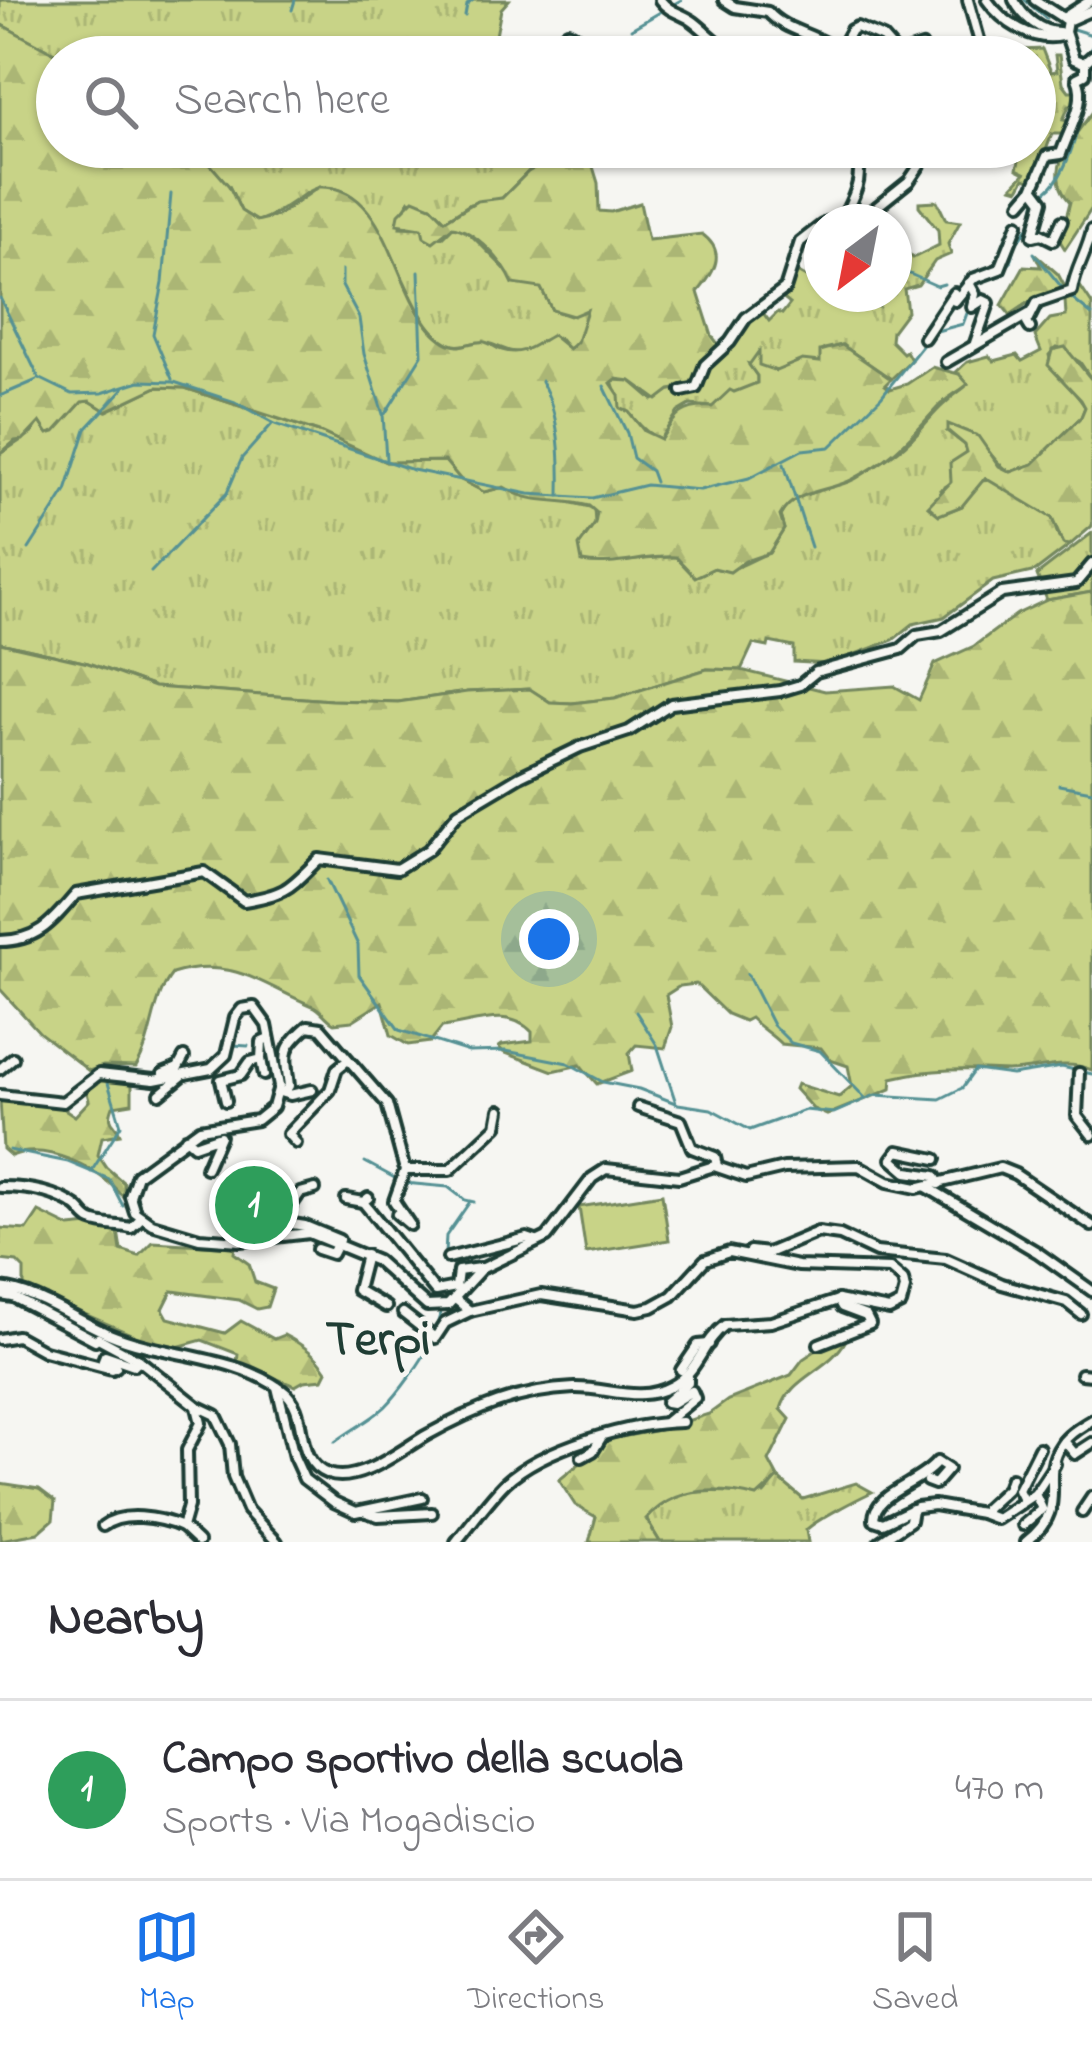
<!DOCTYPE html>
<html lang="en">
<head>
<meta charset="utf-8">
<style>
	body { margin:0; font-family:"Indie Flower",sans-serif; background:#f7f7f7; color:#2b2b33 }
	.compass { position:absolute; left:804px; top:204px; width:108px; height:108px; border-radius:50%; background:#fff; box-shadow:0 3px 9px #0004; rotate:212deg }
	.you { position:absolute; left:549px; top:939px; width:42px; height:42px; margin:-30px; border:9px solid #fff; border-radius:50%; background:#1a73e8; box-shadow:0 0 0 18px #1a73e833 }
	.badge { display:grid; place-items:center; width:78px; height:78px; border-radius:50%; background:#1a73e8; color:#fff; font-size:39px; font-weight:700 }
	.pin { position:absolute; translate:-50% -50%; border:6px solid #fff; box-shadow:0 3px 12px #0006 }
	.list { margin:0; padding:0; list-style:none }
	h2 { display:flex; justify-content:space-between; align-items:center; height:156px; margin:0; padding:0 48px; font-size:51px }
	h2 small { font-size:39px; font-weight:400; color:#7c7c81 }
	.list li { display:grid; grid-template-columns:78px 1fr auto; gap:36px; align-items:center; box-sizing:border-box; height:180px; padding:0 48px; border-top:3px solid #e1e1e2 }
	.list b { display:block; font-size:45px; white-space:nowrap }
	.list p { margin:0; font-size:39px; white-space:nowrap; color:#7c7c81 }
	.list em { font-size:39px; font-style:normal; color:#7c7c81 }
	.icon { flex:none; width:66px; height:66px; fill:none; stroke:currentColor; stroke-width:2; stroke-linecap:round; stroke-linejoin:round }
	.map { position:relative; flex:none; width:1092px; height:1542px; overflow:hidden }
	.search { position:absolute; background:#fff; box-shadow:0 3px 9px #0004; left:36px; right:36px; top:36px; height:132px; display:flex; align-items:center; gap:30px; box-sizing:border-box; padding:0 42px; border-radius:66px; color:#7c7c81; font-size:45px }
	.sheet { height:336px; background:#fff }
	nav { display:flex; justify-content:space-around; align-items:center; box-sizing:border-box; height:168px; border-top:3px solid #e1e1e2; background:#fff; font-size:33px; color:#7c7c81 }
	nav a { display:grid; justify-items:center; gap:6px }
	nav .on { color:#1a73e8 }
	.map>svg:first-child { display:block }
	.grass { fill:url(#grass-tufts); stroke:#74885e; stroke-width:3 }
	.forest { fill:url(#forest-firs); stroke:#74885e; stroke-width:3 }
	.pitch { fill:#c8d387; stroke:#74885e; stroke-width:3 }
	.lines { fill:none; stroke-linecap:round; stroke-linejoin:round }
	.stream { stroke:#559194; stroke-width:3 }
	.minor-casing { stroke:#1f3d34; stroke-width:16 }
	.minor { stroke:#f6f6f2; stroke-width:8 }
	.labels { text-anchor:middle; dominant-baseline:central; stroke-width:10; stroke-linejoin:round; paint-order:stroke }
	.district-label { font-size:51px; font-weight:bold; fill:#1f3d34; stroke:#f6f6f2 }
</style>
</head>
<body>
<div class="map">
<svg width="1092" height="1542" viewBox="0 0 1092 1542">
	<defs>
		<pattern id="grass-tufts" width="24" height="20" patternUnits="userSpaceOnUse" patternTransform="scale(3)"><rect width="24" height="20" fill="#c8d387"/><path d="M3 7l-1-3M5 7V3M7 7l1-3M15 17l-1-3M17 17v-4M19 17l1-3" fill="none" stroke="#abb675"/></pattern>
		<pattern id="forest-firs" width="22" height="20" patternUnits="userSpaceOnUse" patternTransform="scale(3)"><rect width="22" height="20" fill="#c8d387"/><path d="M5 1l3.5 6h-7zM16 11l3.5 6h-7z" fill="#abb675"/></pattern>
	</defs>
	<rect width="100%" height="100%" fill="#f6f6f2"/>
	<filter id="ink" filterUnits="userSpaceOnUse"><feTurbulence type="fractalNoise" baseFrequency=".00833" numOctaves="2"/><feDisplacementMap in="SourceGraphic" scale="24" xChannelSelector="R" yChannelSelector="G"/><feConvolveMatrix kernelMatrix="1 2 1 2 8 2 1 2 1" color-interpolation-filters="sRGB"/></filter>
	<g filter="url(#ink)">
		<g class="grass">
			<polygon points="0,0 509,0 501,9 495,41 505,52 539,38 557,46 553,57 62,57 0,24"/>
			<polygon points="1042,49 1051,72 1057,71 1055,55 1059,55 1063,83 1069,91 1077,91 1076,105 1069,106 1063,120 1072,122 1064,134 1052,134 1034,182 1025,178 1019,189 1012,187 1025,173 1017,169 1019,161 1011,157 1013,149 1007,147 1035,147 1035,57 1026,57 1023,50"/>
			<path d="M 195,147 L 579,147 L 571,155 L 528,172 L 502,198 L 470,204 L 445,220 L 431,206 L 410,200 L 402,212 L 400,227 L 422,228 L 443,237 L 453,227 L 464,228 L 508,272 L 541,288 L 552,310 L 569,316 L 586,309 C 588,322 579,343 568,349 L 559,338 C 543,338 540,348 526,351 C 509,356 497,343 481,342 C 472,342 463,347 454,345 C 402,333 391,182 322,187 C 306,188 281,215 257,221 L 241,211 L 229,186 Z"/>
			<path d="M 937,201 L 946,220 L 960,222 L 948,244 L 951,254 L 935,261 L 918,285 L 904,289 L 907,311 L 892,331 L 891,341 L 903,353 L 906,351 L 911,360 L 891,379 L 842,345 L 824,349 L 820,362 L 776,371 L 749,364 L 757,376 L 757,383 L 712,407 L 690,405 L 678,412 L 660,439 C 642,433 636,416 620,408 L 612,380 L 631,381 L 653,400 L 670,390 L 697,388 C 716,359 731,332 761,310 L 769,321 L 778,312 L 782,314 L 790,304 L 780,296 L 793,270 L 815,282 L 822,276 L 822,294 L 881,294 L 874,306 L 879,307 L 884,295 L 894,294 L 894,238 L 913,258 L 939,245 L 938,230 L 919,206 L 919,202 Z"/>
			<path d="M 1080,286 L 1092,304 L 1092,380 L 1080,362 L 1056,348 L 1049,355 C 1053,376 1074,388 1085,407 L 1081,417 L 1033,464 L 1011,472 C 985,459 984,426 948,432 L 965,445 L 967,452 L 951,483 L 940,490 L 945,513 L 962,506 L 980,481 L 992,480 L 1052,518 L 1059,538 L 1070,545 L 1036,571 L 993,581 L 944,617 L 913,624 L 893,640 L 829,664 L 794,662 L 794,647 L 769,642 L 768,647 L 753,644 L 741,670 L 707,669 L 615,698 L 572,703 L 550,702 L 529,689 L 467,692 L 398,702 L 331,700 L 154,687 L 88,663 L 0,643 L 0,454 L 32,433 L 40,421 L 46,431 L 62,423 L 82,402 L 90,401 L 107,411 L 157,387 L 185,388 L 322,433 L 386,462 L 445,461 L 461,479 L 484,492 L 504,487 L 594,508 L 595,524 L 585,537 L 608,561 C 633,563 653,556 676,557 L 691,573 L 700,575 L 714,568 C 733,575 750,559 769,553 L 784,529 L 780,516 C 794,488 831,492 855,479 C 876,466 900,452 917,433 C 933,415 945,401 965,387 L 959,374 L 954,374 L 967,362 L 989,356 L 994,361 L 1017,355 L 1022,361 L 1041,351 L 1035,336 L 1050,319 L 1066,316 L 1065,300 Z"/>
			<polygon points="1092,533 1092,592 1047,600 1037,575"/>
			<path d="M 778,1478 L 803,1499 L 856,1483 L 872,1492 C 857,1499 816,1520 806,1530 L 808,1542 L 660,1542 L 646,1519 C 681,1481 719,1493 764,1494 Z"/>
		</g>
		<g class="forest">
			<path d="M 0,24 L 62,57 L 57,57 L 57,147 L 195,147 L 229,186 L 241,211 L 257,221 L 277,216 L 319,187 C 396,183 393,317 449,344 C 462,350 472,340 485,342 C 493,344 494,348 502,350 C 524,357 534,344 552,335 L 569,349 L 577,342 L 587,310 L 573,316 L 552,310 L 541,288 L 513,284 C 504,262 475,230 452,227 L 433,242 L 424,237 L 422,228 L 397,224 L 399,214 L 414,199 L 431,206 L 445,220 L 477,201 L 502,198 L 528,172 L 559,155 L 587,147 L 598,183 L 599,211 L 611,212 L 640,203 L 648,240 L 702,234 C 727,252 715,272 698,292 L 712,336 L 721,348 L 695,386 L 670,390 L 657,400 L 631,381 L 616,379 L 611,383 L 619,395 L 620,408 L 629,412 L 644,431 L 661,439 C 676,415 682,405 712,407 L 730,390 L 734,392 L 757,383 L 757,376 L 749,365 L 759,351 L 759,365 L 776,371 L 802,360 L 820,362 L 820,351 L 842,345 L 891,379 L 885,385 L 890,389 L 907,384 L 932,367 L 959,374 L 968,384 C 959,392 947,397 938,407 C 909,438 894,458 853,479 C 829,492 794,489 780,516 L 784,529 L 769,553 L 745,561 L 730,572 L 714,568 L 695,577 L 676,557 C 646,555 613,568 582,562 L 579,546 L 595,524 L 597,513 L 589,506 C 559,497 532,506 504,487 L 484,492 L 461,480 L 445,461 L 386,462 L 322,433 L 185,388 L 157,387 L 106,411 L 90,401 L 82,402 L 55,432 L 48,434 L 40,422 L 23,440 L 15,441 L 0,454 Z"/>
			<path d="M 1092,113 L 1092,208 L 1065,249 L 1060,241 L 1070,202 C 1042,171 1072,139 1092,113 Z"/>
			<polygon points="1035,254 1058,274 1067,291 1037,297 1010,315 1002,305 1024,266 1041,267"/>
			<polygon points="1065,347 1092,380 1092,526 1070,545 1063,544 1052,518 985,478 962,506 939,515 928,506 951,482 950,463 967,452 965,445 948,431 948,424 978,436 999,466 1011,472 1033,464 1081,417 1085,407 1081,400 1048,365 1052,350"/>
			<path d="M 1092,592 L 1092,1070 C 1063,1058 1037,1071 1007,1071 C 966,1069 932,1068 892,1078 L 891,1089 L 827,1115 L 813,1109 L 795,1089 L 797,1084 L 839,1097 L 852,1086 L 848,1066 L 830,1060 L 821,1048 L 781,1044 C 770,1033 761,1029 750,1018 L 744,1021 L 727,1014 L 696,984 L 680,986 L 666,995 L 672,1027 L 665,1048 L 636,1045 L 629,1053 L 632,1071 L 597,1084 L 580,1065 L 553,1071 L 503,1052 L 499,1047 L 502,1045 L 532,1041 L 532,1032 C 508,1006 473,1024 442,1027 L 430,1042 L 408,1045 L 391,1035 L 382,1002 L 352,1021 L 334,1023 C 326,1019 321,1009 313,1006 C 264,986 231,955 172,974 C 151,1001 154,1037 136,1067 L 103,1066 L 89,1071 L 40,1033 L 0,989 L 0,643 L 88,663 L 154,687 L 331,700 L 398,702 L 467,692 L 530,689 L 550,702 L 572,703 L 615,698 L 707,669 L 741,670 L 825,691 L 894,686 L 919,700 L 935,664 L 974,646 L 1017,614 L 1047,600 Z"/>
			<path d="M 102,1078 L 132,1084 L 132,1103 L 113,1106 C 106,1124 115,1121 120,1134 L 102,1137 L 98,1155 L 106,1167 L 124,1183 L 124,1198 C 100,1169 47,1141 11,1156 L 3,1149 L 0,1100 L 60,1106 L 75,1116 L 89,1101 L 86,1088 Z"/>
			<path d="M 39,1212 L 70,1227 L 90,1225 L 118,1231 L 121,1250 L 139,1256 L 153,1242 L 235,1247 L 234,1253 L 249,1264 L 255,1282 L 273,1289 L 267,1307 L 257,1309 L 239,1300 L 172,1291 L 163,1309 L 168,1318 L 225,1333 L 241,1321 L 274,1339 L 284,1335 C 302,1344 316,1354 327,1371 L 323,1379 L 304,1381 L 295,1386 L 237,1363 L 238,1354 L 202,1340 L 177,1347 L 142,1339 L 24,1288 L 24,1269 L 17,1262 L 0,1260 L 0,1228 L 27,1230 Z"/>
			<path d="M 846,1340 C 830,1370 790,1377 781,1409 L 790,1419 L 769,1461 L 778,1478 L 757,1497 C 719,1487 675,1486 646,1519 L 660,1542 L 589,1542 L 596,1517 L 575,1505 L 559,1480 L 610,1439 L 659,1430 L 709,1414 L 728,1400 L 791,1375 L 803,1359 L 815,1351 Z"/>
			<polygon points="0,1483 39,1489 55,1501 53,1520 38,1533 0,1540"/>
		</g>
		<polygon class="pitch" points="662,1194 669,1240 586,1253 579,1207"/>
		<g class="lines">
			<g class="stream">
				<polyline points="1025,0 1046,19"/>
				<polyline points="292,10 295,0"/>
				<polyline points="465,16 467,5 473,0"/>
				<polyline points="631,29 681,0"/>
				<polyline points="1073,29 1092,35"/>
				<polyline points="1089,51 1092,47"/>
				<path d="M 1043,193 C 1068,181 1087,107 1084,79"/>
				<polyline points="171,194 163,283 153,334 172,379"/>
				<polyline points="1034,253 1064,290"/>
				<polyline points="894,267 937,286 944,284"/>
				<polyline points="342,270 342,286 359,318 364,354 383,414 386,459"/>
				<polyline points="1070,297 1092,315"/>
				<polyline points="0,298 39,378 72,394 102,393 140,381 174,382 235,402 275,424 413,470 529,494 592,498 646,485 700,490 749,478 802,450 830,447 881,397 933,332 963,324 969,308"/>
				<polyline points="970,299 976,284 1000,274 1011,262 1016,244 1031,224 1036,200"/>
				<path d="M 541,381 C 560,413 561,459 560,496"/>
				<polyline points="604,386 627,433 633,458 651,471 655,482"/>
				<polyline points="0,396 37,380"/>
				<polyline points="385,414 422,355 419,271"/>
				<polyline points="784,464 811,547"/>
				<polyline points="29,549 66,491 86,429 124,388"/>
				<polyline points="151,572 227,493 242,458 273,423"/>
				<polyline points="1059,785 1092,791"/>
				<polyline points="327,880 358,945 359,975 399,1030 469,1052 506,1051 568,1063 603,1082 639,1089 678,1104 711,1109 750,1130 805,1110 834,1113 875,1095 940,1099 962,1088 975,1070 1012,1075 1062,1067 1092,1074"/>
				<polyline points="747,974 773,1025 791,1043 820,1051 865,1098"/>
				<polyline points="636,1012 657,1045 676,1103"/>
				<polyline points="233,1045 248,1046"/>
				<polyline points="9,1150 68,1162 109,1179 123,1206"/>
				<polyline points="365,1162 404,1183 448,1187 465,1200 474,1202"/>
				<polyline points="91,1172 121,1125 108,1083"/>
				<polyline points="445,1254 446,1236 469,1203"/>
				<polyline points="435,1331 441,1312"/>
				<path d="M 335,1442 C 350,1430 371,1420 385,1407 C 398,1394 424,1359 431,1342"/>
			</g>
			<g class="minor-casing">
				<g id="minor">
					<path d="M 660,0 C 670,13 682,13 694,22 C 711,35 722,50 744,57"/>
					<path d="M 724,0 L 735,7 L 768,12 C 787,34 823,33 841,57"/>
					<polyline points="968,0 984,57"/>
					<path d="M 987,0 C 1003,23 1033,42 1061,36 L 1054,33"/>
					<path d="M 1014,0 C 1023,17 1040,32 1059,32"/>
					<polyline points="1035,0 1063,18"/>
					<polyline points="1091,0 1063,18 1067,21 1065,32 1074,59 1084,63 1092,56"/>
					<polyline points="1067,21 1092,10"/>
					<polyline points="570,43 565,34 568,32 614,57"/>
					<polyline points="836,57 851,30 857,27 883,38 898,55 922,47 928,57"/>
					<polyline points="1034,189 1043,201 1033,236 1041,234 1053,240 1062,221"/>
					<path d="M 1021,203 L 1033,189 L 1047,156 L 1061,154 C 1068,131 1088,102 1077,78 L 1085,74 L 1085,63"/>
					<polyline points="827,222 845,218"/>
					<path d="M 851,222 L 845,214 C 857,191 866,171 852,147"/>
					<polyline points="858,222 909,181 932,147"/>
					<polyline points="969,283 975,294 972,307 983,300 989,303 975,343"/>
					<path d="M 1030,328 L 1027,323 L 1037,303 L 1072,291 C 1075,269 1087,253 1092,230"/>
					<polyline points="924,338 954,293 955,301 973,279 1000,269 1018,224"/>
					<polyline points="946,362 1029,314"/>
					<polyline points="682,391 696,388 705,365 730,342 746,318 785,289 800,242 822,225"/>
					<path d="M 0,941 C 38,941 53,921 76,894 L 204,872 L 244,901 C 288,894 290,887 319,859 L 397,869 L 428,850 L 458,813 L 520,776 L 580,747 L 629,731 L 671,704 L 780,691 L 800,685 L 816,672 L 901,649 L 917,635 L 941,631 L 1002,593 L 1076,583 L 1092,564"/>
					<polyline points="261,1059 264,1075"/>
					<polyline points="0,1069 13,1058"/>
					<polyline points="1079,1073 1077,1116 1092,1135"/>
					<polyline points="163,1074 178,1068 184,1057"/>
					<path d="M 278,1091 L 284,1092 L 289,1086 C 285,1053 281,1049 308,1026 L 321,1028 L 387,1104 L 405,1170"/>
					<polyline points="283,1093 290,1095 312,1090"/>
					<polyline points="160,1094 182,1076"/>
					<polyline points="0,1095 63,1102 99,1074 154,1080 211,1069 226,1055 235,1018 242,1009 254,1007 267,1025 279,1086 273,1107 257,1120 200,1129 137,1175 130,1196 135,1212 152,1224 199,1238 240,1241 309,1233 377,1261 427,1306 448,1305 481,1269 547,1237 592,1178 606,1169 679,1177 714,1166 746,1177 784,1168 859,1166 888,1182 917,1188 1000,1168 1015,1174 1092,1226"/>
					<polyline points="226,1101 221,1080 241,1075 250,1062 261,1059 262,1042 269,1039"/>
					<polyline points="638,1107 681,1121 692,1148 715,1157 717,1166"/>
					<polyline points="186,1138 194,1145 220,1136 206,1168"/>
					<polyline points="296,1143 288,1134 330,1090 337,1069 348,1060"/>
					<polyline points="936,1159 898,1151 892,1159 907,1172 935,1176 939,1184"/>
					<polyline points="405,1170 450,1170 497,1126 500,1110"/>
					<path d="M 0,1187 C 26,1187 56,1192 77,1207 C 83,1212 85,1218 92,1221 C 104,1226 119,1225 131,1228 L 141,1218"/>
					<polyline points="927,1187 1037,1252 1092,1291"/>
					<polyline points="315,1189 300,1193 280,1222 305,1226 339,1240 332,1254 317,1249"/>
					<polyline points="368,1198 363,1202 435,1291 456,1287 458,1271 480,1268"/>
					<polyline points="346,1199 363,1202"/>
					<polyline points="397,1214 410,1225 394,1201 405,1170"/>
					<polyline points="750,1251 768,1253 818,1232 840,1235 876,1252 946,1259 1002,1284 1066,1302 1081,1314"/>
					<polyline points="366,1255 357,1290 386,1307"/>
					<polyline points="448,1258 527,1238 536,1241"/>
					<path d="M 0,1288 C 37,1291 75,1320 109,1334 C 164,1357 232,1354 282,1390 C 312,1411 290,1459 328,1474 C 359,1485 402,1449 427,1435 C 474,1409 520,1390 574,1388 C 608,1387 639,1404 672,1386 C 699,1372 702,1342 725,1325 L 771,1322 L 838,1300 L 889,1310 L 901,1304 L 905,1289 L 903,1280 L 890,1269 L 798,1266 L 729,1252 L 705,1260 L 672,1296 L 652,1307 L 638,1310 L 541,1295 L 470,1311 L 455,1299"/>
					<polyline points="0,1295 13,1297 95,1340"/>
					<polyline points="403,1313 435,1338 445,1323 470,1311"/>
					<polyline points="98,1338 139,1360 197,1406 216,1415 230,1444 233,1477 247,1510 277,1542"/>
					<polyline points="0,1339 17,1336 44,1351 112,1369 116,1367 103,1360 105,1355 134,1365 139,1360"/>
					<polyline points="819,1344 870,1324 866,1316 842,1307 838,1300"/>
					<polyline points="681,1370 698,1345 709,1344"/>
					<polyline points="1081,1374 1092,1375"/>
					<polyline points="277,1387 294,1457 304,1479 334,1502 356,1512 422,1498"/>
					<polyline points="197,1407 201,1423 187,1450 188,1506 182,1527 198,1542"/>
					<polyline points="666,1422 695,1398 692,1391 672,1403 666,1402 688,1383 688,1377"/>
					<polyline points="1064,1441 1075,1454 1092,1443"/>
					<polyline points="582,1457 593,1451 601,1438"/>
					<path d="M 927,1481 L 935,1484 L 948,1469 L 937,1462 C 920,1484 873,1493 874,1520 L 883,1523 L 917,1507 L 934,1505 L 981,1513 L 997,1519 L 1035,1494 L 1055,1464"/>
					<polyline points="1023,1500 1018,1490 1039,1448"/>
					<polyline points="363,1511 378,1516 432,1513"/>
					<polyline points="1082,1512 1092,1497"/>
					<polyline points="981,1513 1007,1489 1011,1478"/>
					<polyline points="1023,1525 1042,1509 1035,1494"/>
					<path d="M 103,1526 C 122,1511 159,1517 182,1527"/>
					<path d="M 456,1542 C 472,1523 487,1501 505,1483 C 543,1447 631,1423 682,1422"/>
					<polyline points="879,1542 910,1521 912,1509"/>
					<path d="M 1026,1542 C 1072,1507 1038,1478 1061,1445 C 1068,1434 1081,1427 1092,1420"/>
				</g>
			</g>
			<use href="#minor" class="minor"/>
		</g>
	</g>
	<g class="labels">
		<g class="district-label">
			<text x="378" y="1341">Terpi</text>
		</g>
	</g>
</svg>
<svg class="compass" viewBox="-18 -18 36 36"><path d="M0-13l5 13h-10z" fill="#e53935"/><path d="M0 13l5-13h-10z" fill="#7c7c81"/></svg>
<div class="you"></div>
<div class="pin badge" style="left:254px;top:1205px;background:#2e9e5b">1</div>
<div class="search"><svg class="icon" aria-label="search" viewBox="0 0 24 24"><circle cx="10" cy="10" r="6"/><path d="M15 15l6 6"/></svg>Search here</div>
</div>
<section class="sheet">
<h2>Nearby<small></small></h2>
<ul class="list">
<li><span class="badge" style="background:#2e9e5b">1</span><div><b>Campo sportivo della scuola</b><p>Sports · Via Mogadiscio</p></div><em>470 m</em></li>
</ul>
</section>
<nav>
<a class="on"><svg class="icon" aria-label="map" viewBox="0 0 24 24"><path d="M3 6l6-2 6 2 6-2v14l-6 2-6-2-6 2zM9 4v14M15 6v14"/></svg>Map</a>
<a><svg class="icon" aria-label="directions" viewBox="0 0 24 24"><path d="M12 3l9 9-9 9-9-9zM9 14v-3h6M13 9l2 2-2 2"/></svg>Directions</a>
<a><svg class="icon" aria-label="saved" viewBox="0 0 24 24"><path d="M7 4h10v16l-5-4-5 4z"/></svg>Saved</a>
</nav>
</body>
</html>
